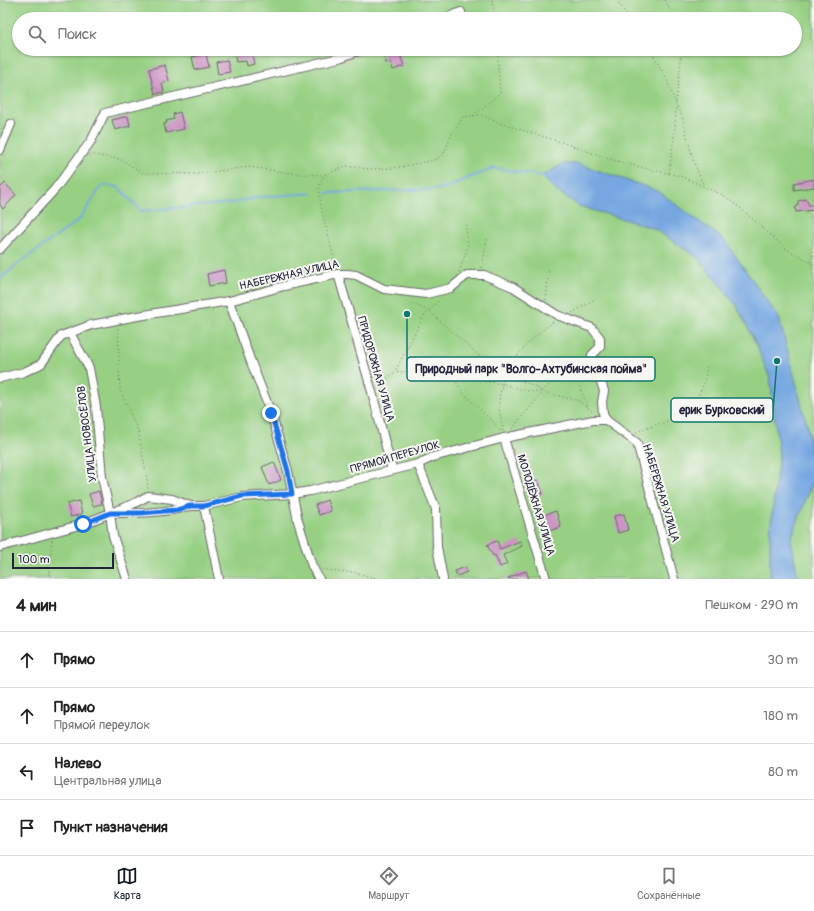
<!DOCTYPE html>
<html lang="ru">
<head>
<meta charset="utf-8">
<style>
	body { margin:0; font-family:Pangolin,sans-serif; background:#f2f2f2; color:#222 }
	.scale { position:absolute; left:12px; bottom:10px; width:102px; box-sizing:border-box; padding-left:4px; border:2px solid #22223b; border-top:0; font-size:11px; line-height:14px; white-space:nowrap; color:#22223b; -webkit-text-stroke:3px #f6f6f2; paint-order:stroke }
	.stop { position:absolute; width:12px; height:12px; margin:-9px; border:3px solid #1a73e8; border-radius:50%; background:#fff }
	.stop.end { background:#1a73e8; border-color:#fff; box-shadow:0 1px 4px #0008 }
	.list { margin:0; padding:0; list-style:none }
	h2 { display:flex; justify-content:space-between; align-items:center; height:52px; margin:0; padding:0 16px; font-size:17px }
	h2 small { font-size:13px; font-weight:400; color:#767676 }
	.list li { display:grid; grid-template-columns:26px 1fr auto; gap:12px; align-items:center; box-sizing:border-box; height:56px; padding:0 16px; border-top:1px solid #e0e0e0 }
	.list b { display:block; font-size:15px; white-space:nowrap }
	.list p { margin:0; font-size:13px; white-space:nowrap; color:#767676 }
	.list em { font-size:13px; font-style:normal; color:#767676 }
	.icon { flex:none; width:22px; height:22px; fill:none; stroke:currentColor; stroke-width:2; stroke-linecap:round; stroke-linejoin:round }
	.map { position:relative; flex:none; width:814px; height:579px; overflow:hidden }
	.search { position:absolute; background:#fff; box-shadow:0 1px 3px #0004; left:12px; right:12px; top:12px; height:44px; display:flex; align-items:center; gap:10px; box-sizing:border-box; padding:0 14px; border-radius:22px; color:#767676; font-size:15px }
	.sheet { height:276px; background:#fff }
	nav { display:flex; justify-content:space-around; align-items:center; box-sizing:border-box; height:56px; border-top:1px solid #e0e0e0; background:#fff; font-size:11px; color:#767676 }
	nav a { display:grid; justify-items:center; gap:2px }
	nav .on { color:#111827 }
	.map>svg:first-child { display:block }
	.green { fill:#97d083; stroke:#5c795f; fill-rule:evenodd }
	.water { fill:#76a7e1; stroke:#4c648e }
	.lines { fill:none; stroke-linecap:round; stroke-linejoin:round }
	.stream { stroke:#76a7e1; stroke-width:2 }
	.building { fill:#cb94c4 }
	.street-casing { stroke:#696468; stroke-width:10 }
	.path { stroke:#696468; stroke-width:1; stroke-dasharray:1 3; stroke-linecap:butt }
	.street { stroke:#fff; stroke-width:8 }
	.route { stroke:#1a73e8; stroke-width:5 }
	.labels { text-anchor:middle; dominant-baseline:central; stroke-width:4; stroke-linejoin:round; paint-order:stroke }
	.street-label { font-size:11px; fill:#22223b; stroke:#f6f6f2 }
	.leader { fill:none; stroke:#0f766e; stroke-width:1.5 }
	.callout-dot { fill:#0f766e; stroke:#f6f6f2; stroke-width:1.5 }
	.callout { fill:#f6f6f2; stroke:#0f766e; stroke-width:1.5 }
	.callout-label { font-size:12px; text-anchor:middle; font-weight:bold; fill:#22223b }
</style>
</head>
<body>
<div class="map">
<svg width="814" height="579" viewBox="0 0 814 579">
	<rect width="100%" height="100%" fill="#f6f6f2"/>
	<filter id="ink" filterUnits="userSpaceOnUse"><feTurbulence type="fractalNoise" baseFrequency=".025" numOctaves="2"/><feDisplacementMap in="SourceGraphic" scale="8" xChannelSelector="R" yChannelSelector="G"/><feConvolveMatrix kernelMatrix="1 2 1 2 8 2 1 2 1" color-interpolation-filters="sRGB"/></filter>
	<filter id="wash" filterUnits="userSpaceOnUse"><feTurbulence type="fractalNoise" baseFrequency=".012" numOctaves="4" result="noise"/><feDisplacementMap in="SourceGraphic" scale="16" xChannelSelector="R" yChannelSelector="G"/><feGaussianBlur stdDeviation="0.9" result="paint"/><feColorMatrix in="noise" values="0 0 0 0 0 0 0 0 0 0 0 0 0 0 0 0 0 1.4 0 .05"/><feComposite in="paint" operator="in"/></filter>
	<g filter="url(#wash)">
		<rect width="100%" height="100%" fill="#ecdebc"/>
		<path class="green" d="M 0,0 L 814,0 L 814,579 L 0,579 ZM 19,19 L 795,19 L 795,49 L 19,49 Z"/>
		<polygon class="water" points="563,164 579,164 658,191 724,240 779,318 808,429 814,478 791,539 798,579 770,579 770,532 779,454 770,378 756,344 737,306 697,257 653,228 579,206 554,189 542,176"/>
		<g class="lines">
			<g class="stream">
				<polyline points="327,193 441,189 494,168 542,176"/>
				<polyline points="0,279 18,264 79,220 102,185 118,187 141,211 232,203 260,197 312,193"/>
			</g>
		</g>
		<g id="blocks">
			<g class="building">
				<polygon points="233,49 251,49 254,64 247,66 246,61 236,62"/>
				<polygon points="395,49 398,49 404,66 393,70 390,62 386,63 382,53"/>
				<polygon points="206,54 209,67 195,70 192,57"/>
				<polygon points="227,60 230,72 218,74 216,62"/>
				<polygon points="165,65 169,81 162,83 164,92 155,94 149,69"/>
				<polygon points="180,112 184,129 166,133 164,124 167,123 166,121 174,119 173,114"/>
				<polygon points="128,116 130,126 115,130 112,120"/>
				<polygon points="814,179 814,187 794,190 794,183"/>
				<polygon points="5,183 16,195 3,209 0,205 0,188"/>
				<polygon points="806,199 809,205 814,205 814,210 796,212 795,208 798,205 798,201"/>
				<polygon points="224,270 226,283 209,286 207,274"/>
				<polygon points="274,462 281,480 269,485 262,467"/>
				<polygon points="538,480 543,494 531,498 526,484"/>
				<polygon points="99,491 102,504 93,506 89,494"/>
				<polygon points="327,500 331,511 319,515 315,505"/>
				<polygon points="79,501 82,514 71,517 67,504"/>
				<polygon points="556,511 561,527 549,531 544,515"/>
				<polygon points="624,514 628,530 618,533 614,516"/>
				<polygon points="497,541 500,549 520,541 522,546 503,555 507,564 500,567 495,555 493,556 487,545"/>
				<polygon points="465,567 467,572 457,576 455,571"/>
				<polygon points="526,571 529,579 508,579 508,578"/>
			</g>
		</g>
	</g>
	<g filter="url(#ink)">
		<use href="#blocks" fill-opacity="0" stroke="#696468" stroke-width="1"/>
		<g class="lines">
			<g class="street-casing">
				<g id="street">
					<polyline points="443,19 461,12"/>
					<polyline points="0,150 11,124"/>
					<polyline points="0,249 55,189 91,141 105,113 339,58 364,49"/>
					<polyline points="338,274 372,392 392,470"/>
					<polyline points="229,301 251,362 271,413 288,471 298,521 312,566 319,579"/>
					<polyline points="70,333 89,368 96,407 102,477 110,513 113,536 127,579"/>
					<polyline points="0,378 24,372 41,364 61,336 91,325 132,317 229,301 284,286 338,274 347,274 356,275 384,289 426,294 451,288 467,275 484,275 513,287 557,315 592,328 600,338 600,347 592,355 604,391 602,402 603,413 606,420 637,443 674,579"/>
					<polyline points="504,438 546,579"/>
					<polyline points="418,464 436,509 437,547 443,579"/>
					<polyline points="204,506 219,579"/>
					<path d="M 115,513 C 140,513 166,513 190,506"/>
					<polyline points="0,547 83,524 133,504 148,496 172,499 190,506 204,506 242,497 292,494 310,491 418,464 433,457 504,438 593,420 606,420"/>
				</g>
			</g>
			<g class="path">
				<polyline points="492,0 496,19"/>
				<polyline points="617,0 629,19"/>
				<polyline points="665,0 674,19"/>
				<polyline points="650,49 667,80 676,104 682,117 694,163 704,186"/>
				<polyline points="676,102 681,61 680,49"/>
				<polyline points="473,116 500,93 497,49"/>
				<polyline points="90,156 93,155 120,159 143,173 198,174 249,167 298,174 323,175"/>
				<polyline points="669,173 675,130 676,105"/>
				<polyline points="814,243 814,256"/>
				<polyline points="336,267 321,207 319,187 324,175 346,166 369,169 394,168 430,161 436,159 444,153 452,134 463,117 481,115 499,123 561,142 616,161 644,168 680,176 723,195 739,207 785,248 814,264"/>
				<polyline points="482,268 487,238"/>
				<polyline points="459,272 468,246 465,222"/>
				<polyline points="402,299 429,311 477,354 507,375 534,386 542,391"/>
				<polyline points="546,300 549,268"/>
				<polyline points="572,313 595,299"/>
				<polyline points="118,328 120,390 138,431 146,473 148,489"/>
				<polyline points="576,367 578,383 589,409"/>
				<polyline points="394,373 424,316 440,299"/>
				<polyline points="453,376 502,384 528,391 543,392 579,401 593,412"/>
				<polyline points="378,386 394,373 423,369 452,376 464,394 494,423 500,431"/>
				<polyline points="512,429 548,386 585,360"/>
				<path d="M 503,431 C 503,422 498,412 499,403 C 501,368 527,341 553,322"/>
				<polyline points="636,432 681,416 696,399 704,384 707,367"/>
				<polyline points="52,540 49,566 52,579"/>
				<polyline points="323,569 337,572 352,572 380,579"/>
				<polyline points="48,579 49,568"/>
			</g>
			<use href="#street" class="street"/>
		</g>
	</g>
	<g class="lines" filter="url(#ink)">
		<polyline class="route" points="83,524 110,513 141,513 177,510 190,506 204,506 242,496 292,494 288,471 271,413"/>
	</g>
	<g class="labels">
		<g class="street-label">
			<text transform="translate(289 275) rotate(-13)">НАБЕРЕЖНАЯ УЛИЦА</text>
			<text transform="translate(376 369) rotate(74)">ПРИДОРОЖНАЯ УЛИЦА</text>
			<text transform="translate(87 434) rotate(-97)">УЛИЦА НОВОСЁЛОВ</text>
			<text transform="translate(395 457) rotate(-16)">ПРЯМОЙ ПЕРЕУЛОК</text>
			<text transform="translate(661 493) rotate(73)">НАБЕРЕЖНАЯ УЛИЦА</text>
			<text transform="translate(536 505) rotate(73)">МОЛОДЁЖНАЯ УЛИЦА</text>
		</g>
	</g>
	<path class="leader" d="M407 314L407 369M777 361L773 410"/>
	<g class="callout-dot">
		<circle cx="407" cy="314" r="4"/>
		<circle cx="777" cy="361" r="4"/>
	</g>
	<g class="callout">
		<rect x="407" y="357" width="248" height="24" rx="4"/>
		<rect x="671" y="398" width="102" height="24" rx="4"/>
	</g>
	<g class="callout-label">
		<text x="531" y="373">Природный парк "Волго-Ахтубинская пойма"</text>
		<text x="722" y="414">ерик Бурковский</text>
	</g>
</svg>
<div class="scale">100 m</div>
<div class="stop" style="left:83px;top:524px"></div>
<div class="stop end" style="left:271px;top:413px"></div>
<div class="search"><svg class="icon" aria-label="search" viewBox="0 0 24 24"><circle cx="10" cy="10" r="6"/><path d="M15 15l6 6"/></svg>Поиск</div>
</div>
<section class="sheet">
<h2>4 мин<small>Пешком · 290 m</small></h2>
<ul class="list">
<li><svg class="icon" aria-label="ahead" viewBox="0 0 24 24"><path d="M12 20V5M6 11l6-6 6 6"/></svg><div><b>Прямо</b></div><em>30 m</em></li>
<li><svg class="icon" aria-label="ahead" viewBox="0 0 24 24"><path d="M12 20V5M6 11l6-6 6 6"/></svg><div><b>Прямо</b><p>Прямой переулок</p></div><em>180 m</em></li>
<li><svg class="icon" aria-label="left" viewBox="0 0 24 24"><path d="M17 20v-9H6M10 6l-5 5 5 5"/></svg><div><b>Налево</b><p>Центральная улица</p></div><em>80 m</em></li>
<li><svg class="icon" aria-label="arrive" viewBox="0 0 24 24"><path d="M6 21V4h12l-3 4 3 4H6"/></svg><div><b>Пункт назначения</b></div></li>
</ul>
</section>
<nav>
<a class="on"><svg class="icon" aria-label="map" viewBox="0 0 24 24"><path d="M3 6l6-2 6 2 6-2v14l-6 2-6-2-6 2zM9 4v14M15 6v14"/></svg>Карта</a>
<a><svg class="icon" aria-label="directions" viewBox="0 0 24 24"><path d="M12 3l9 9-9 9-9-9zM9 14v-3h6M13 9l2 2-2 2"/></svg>Маршрут</a>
<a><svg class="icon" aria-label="saved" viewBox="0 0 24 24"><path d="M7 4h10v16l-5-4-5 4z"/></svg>Сохранённые</a>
</nav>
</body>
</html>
